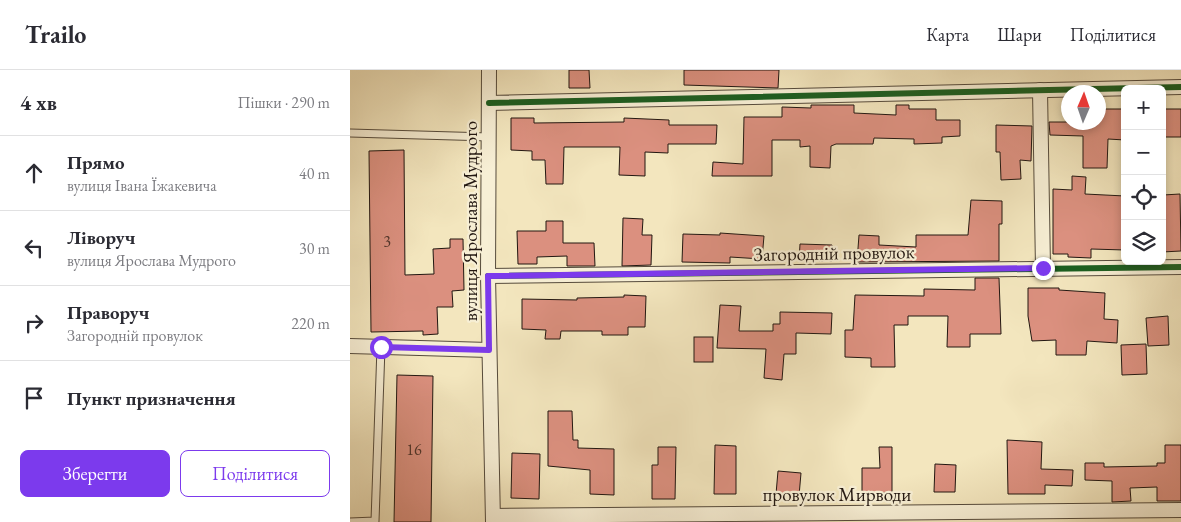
<!DOCTYPE html>
<html lang="uk">
<head>
<meta charset="utf-8">
<style>
	body { margin:0; font-family:"EB Garamond",serif; background:#f7f7f7; color:#2b2b33 }
	.controls { position:absolute; right:15px; top:15px; display:grid; overflow:hidden; border-radius:8px; box-shadow:0 2px 8px #0003 }
	.controls button { width:45px; height:45px; display:grid; place-items:center; padding:0; border:0; border-bottom:1px solid #e1e1e2; background:#fff; color:#2b2b33; font:25px sans-serif }
	.compass { position:absolute; left:711px; top:15px; width:45px; height:45px; border-radius:50%; background:#fff; box-shadow:0 2px 8px #0003; rotate:2deg }
	.stop { position:absolute; width:15px; height:15px; margin:-11px; border:4px solid #7c3aed; border-radius:50%; background:#fff }
	.stop.end { background:#7c3aed; border-color:#fff; box-shadow:0 1px 5px #0008 }
	.list { margin:0; padding:0; list-style:none }
	h2 { display:flex; justify-content:space-between; align-items:center; height:65px; margin:0; padding:0 20px; font-size:21px }
	h2 small { font-size:16px; font-weight:400; color:#7c7c81 }
	.list li { display:grid; grid-template-columns:32px 1fr auto; gap:15px; align-items:center; box-sizing:border-box; height:75px; padding:0 20px; border-top:1px solid #e1e1e2 }
	.list b { display:block; font-size:19px; white-space:nowrap }
	.list p { margin:0; font-size:16px; white-space:nowrap; color:#7c7c81 }
	.list em { font-size:16px; font-style:normal; color:#7c7c81 }
	.actions { display:flex; gap:10px; padding:15px 20px }
	.actions a { flex:1; padding:11px 0; border:1px solid #7c3aed; border-radius:8px; text-align:center; font-size:18px; color:#7c3aed }
	.actions .main { background:#7c3aed; color:#fff }
	.icon { flex:none; width:28px; height:28px; fill:none; stroke:currentColor; stroke-width:2; stroke-linecap:round; stroke-linejoin:round }
	.map { position:relative; flex:none; width:831px; height:452px; overflow:hidden }
	header { display:flex; align-items:center; gap:30px; box-sizing:border-box; height:70px; padding:0 25px; background:#fff; border-bottom:1px solid #e1e1e2 }
	header strong { font-size:24px }
	nav { display:flex; gap:28px; margin-inline-start:auto; font-size:18px }
	main { display:flex }
	aside { flex:1; background:#fff }
	.map>svg:first-child { display:block }
	.building { fill:#db907f; stroke:#221711 }
	.lines { fill:none; stroke-linecap:round; stroke-linejoin:round }
	.lane-casing { stroke:#564b3c; stroke-width:9 }
	.street-casing { stroke:#564b3c; stroke-width:16 }
	.lane { stroke:#f7efd5; stroke-width:7 }
	.street { stroke:#f7efd5; stroke-width:14 }
	.cycleway-casing { stroke:#f7efd5; stroke-width:9 }
	.cycleway { stroke:#1b5e20; stroke-width:6 }
	.route { stroke:#7c3aed; stroke-width:6 }
	.labels { text-anchor:middle; dominant-baseline:central; stroke-width:4.5; stroke-linejoin:round; paint-order:stroke }
	.number-label { font-size:16px; fill:#50352c }
	.street-label { font-size:19px; fill:#221711; stroke:#f7efd5 }
</style>
</head>
<body>
<header>
<strong>Trailo</strong>
<nav><a>Карта</a><a>Шари</a><a>Поділитися</a></nav>
</header>
<main>
<aside>
<h2>4 хв<small>Пішки · 290 m</small></h2>
<ul class="list">
<li><svg class="icon" aria-label="ahead" viewBox="0 0 24 24"><path d="M12 20V5M6 11l6-6 6 6"/></svg><div><b>Прямо</b><p>вулиця Івана Їжакевича</p></div><em>40 m</em></li>
<li><svg class="icon" aria-label="left" viewBox="0 0 24 24"><path d="M17 20v-9H6M10 6l-5 5 5 5"/></svg><div><b>Ліворуч</b><p>вулиця Ярослава Мудрого</p></div><em>30 m</em></li>
<li><svg class="icon" aria-label="right" viewBox="0 0 24 24"><path d="M7 20v-9h11M14 6l5 5-5 5"/></svg><div><b>Праворуч</b><p>Загородній провулок</p></div><em>220 m</em></li>
<li><svg class="icon" aria-label="arrive" viewBox="0 0 24 24"><path d="M6 21V4h12l-3 4 3 4H6"/></svg><div><b>Пункт призначення</b></div></li>
</ul>
<div class="actions"><a class="main">Зберегти</a><a>Поділитися</a></div>
</aside>
<div class="map">
<svg width="831" height="452" viewBox="0 0 831 452">
	<rect width="100%" height="100%" fill="#f3e6be"/>
	<filter id="stains"><feTurbulence type="fractalNoise" baseFrequency=".004" numOctaves="4"/><feColorMatrix values="0 0 0 0 .2 0 0 0 0 .09 0 0 0 0 .02 0 0 0 .5 -.17"/></filter>
	<radialGradient id="worn" r=".72"><stop offset=".6" stop-color="#630" stop-opacity="0"/><stop offset="1" stop-color="#630" stop-opacity=".3"/></radialGradient>
	<g class="building">
		<polygon points="219,0 239,0 240,18 219,18"/>
		<polygon points="334,0 429,0 428,18 334,15"/>
		<polygon points="461,35 504,35 504,43 546,45 546,35 559,35 559,39 586,39 586,50 610,50 610,66 592,67 592,73 564,74 564,69 524,68 523,74 486,74 481,76 480,98 460,97 460,76 450,77 450,70 422,70 422,106 362,106 363,92 393,94 394,47 432,47 432,37 461,38"/>
		<polygon points="748,39 775,39 775,70 758,69 757,98 733,98 733,66 700,65 699,52 748,52"/>
		<rect x="812" y="39" width="19" height="28"/>
		<polygon points="161,48 184,48 184,53 274,52 274,48 319,50 319,55 367,55 366,74 318,74 318,83 295,82 295,106 269,105 270,77 214,77 213,114 196,114 195,90 182,90 182,81 161,80"/>
		<polygon points="646,55 682,56 681,91 670,90 671,109 651,110 650,82 646,82"/>
		<polygon points="54,80 55,205 84,204 83,179 100,178 100,169 113,169 114,220 102,221 103,237 87,237 88,264 73,265 73,261 21,262 19,81"/>
		<polygon points="722,106 736,107 735,124 775,126 775,180 741,179 741,188 718,187 718,184 703,184 703,119 722,120"/>
		<polygon points="830,124 831,181 812,182 813,125"/>
		<polygon points="621,130 652,131 652,154 649,154 649,191 507,192 509,165 529,166 529,175 566,177 566,165 618,165"/>
		<polygon points="273,148 293,149 292,165 302,165 301,195 272,196"/>
		<polygon points="196,151 213,151 213,173 244,173 245,196 217,196 217,186 187,187 187,194 168,194 167,161 196,161"/>
		<polygon points="370,163 414,166 412,189 380,187 380,193 332,192 333,164 370,165"/>
		<polygon points="450,174 482,175 482,191 449,191"/>
		<polygon points="625,208 649,208 651,264 620,264 620,277 597,277 598,246 558,246 558,255 544,255 545,297 521,297 521,288 495,287 495,260 503,260 505,225 574,226 574,219 625,220"/>
		<polygon points="678,218 709,218 709,220 755,223 754,249 768,250 767,273 737,271 736,285 706,285 706,270 682,271 678,246"/>
		<polygon points="274,225 296,226 295,257 278,257 278,265 252,265 252,261 211,261 210,269 195,269 196,260 172,259 172,229 227,230 227,228 274,227"/>
		<polygon points="370,235 391,236 389,261 423,261 423,254 430,254 430,242 482,243 481,264 446,263 446,284 434,284 432,310 414,308 416,279 367,278"/>
		<polygon points="818,246 819,275 798,276 796,248"/>
		<rect x="344" y="267" width="19" height="25"/>
		<polygon points="796,274 797,304 772,305 771,275"/>
		<polygon points="47,305 83,306 81,452 44,452"/>
		<polygon points="198,341 222,341 223,370 228,370 228,378 264,379 264,425 240,424 240,400 198,396"/>
		<polygon points="657,370 692,372 691,399 723,400 722,416 695,415 695,424 658,424"/>
		<polygon points="365,375 386,376 386,424 364,424"/>
		<polygon points="815,375 831,375 831,431 807,431 807,417 780,418 781,431 762,432 762,411 735,410 735,393 754,393 754,397 807,396 807,393 815,393"/>
		<polygon points="308,377 326,377 325,429 302,429 302,395 308,395"/>
		<polygon points="529,377 542,377 542,423 512,422 512,398 530,398"/>
		<polygon points="162,383 190,384 189,429 161,428"/>
		<polygon points="585,394 606,395 605,422 584,422"/>
		<polygon points="428,401 451,403 449,426 426,424"/>
	</g>
	<g class="lines">
		<g class="lane-casing">
			<g id="lane">
				<polyline points="0,63 139,67"/>
				<polyline points="0,452 25,451 31,277"/>
			</g>
		</g>
		<g class="street-casing">
			<g id="street">
				<polyline points="139,0 138,206 143,452"/>
				<polyline points="690,20 693,198"/>
				<polyline points="139,33 831,17"/>
				<polyline points="138,206 831,197"/>
				<polyline points="0,276 139,280"/>
				<polyline points="143,446 831,440"/>
			</g>
		</g>
		<use href="#lane" class="lane"/>
		<use href="#street" class="street"/>
		<g class="cycleway-casing">
			<g id="cycleway">
				<polyline points="139,33 831,17"/>
				<polyline points="138,206 831,197"/>
			</g>
		</g>
		<use href="#cycleway" class="cycleway"/>
	</g>
	<g class="lines">
		<polyline class="route" points="31,277 139,280 138,206 693,198"/>
	</g>
	<g class="labels">
		<g class="number-label">
			<text x="37" y="171">3</text>
			<text x="64" y="379">16</text>
		</g>
		<g class="street-label">
			<text transform="translate(120 151) rotate(-90)">вулиця Ярослава Мудрого</text>
			<text transform="translate(484 183) rotate(-1)">Загородній провулок</text>
			<text x="487" y="424">провулок Мирводи</text>
		</g>
	</g>
	<rect width="100%" height="100%" filter="url(#stains)"/>
	<rect width="100%" height="100%" fill="url(#worn)"/>
</svg>
<div class="controls">
<button>+</button>
<button>−</button>
<button><svg class="icon" aria-label="locate" viewBox="0 0 24 24"><circle cx="12" cy="12" r="6"/><path d="M12 2v4M12 18v4M2 12h4M18 12h4"/></svg></button>
<button><svg class="icon" aria-label="layers" viewBox="0 0 24 24"><path d="M12 4l9 5-9 5-9-5zM3 14l9 5 9-5"/></svg></button>
</div>
<svg class="compass" viewBox="-18 -18 36 36"><path d="M0-13l5 13h-10z" fill="#e53935"/><path d="M0 13l5-13h-10z" fill="#7c7c81"/></svg>
<div class="stop" style="left:31px;top:277px"></div>
<div class="stop end" style="left:693px;top:198px"></div>
</div>
</main>
</body>
</html>
